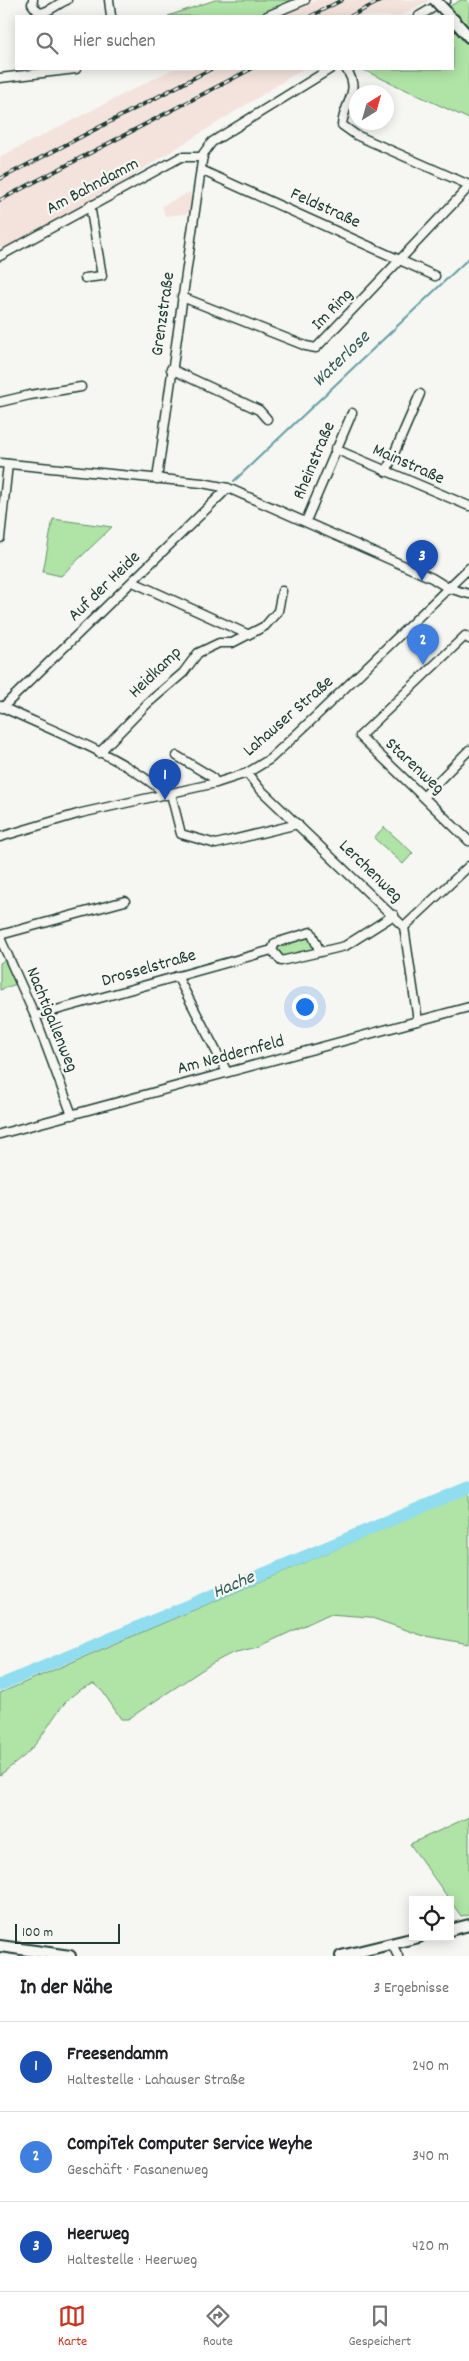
<!DOCTYPE html>
<html lang="de">
<head>
<meta charset="utf-8">
<style>
	body { margin:0; font-family:Dekko,sans-serif; background:#f6f6f6; color:#202124 }
	.controls { position:absolute; right:15px; bottom:15px; display:grid; overflow:hidden; border-radius:0px; box-shadow:0 2px 12px #0003 }
	.controls button { width:45px; height:45px; display:grid; place-items:center; padding:0; border:0; border-bottom:1px solid #e0e0e0; background:#fff; color:#202124; font:25px sans-serif }
	.compass { position:absolute; left:349px; top:85px; width:45px; height:45px; border-radius:50%; background:#fff; box-shadow:0 2px 12px #0003; rotate:37deg }
	.scale { position:absolute; left:15px; bottom:12px; width:105px; box-sizing:border-box; padding-left:5px; border:2px solid #1f3d34; border-top:0; font-size:14px; line-height:18px; white-space:nowrap; color:#1f3d34; -webkit-text-stroke:4px #f6f6f2; paint-order:stroke }
	.you { position:absolute; left:304px; top:1006px; width:18px; height:18px; margin:-12px; border:4px solid #fff; border-radius:50%; background:#1a73e8; box-shadow:0 0 0 8px #1a73e833 }
	.badge { display:grid; place-items:center; width:32px; height:32px; border-radius:50%; background:#c8321e; color:#fff; font-size:16px; font-weight:700 }
	.pin { position:absolute; translate:-50% -41px; filter:drop-shadow(0 1px 2px #0008) }
	.pin::after { content:''; position:absolute; top:26px; width:18px; height:15px; background:inherit; clip-path:polygon(0 0,100% 0,50% 100%) }
	.list { margin:0; padding:0; list-style:none }
	h2 { display:flex; justify-content:space-between; align-items:center; height:65px; margin:0; padding:0 20px; font-size:21px }
	h2 small { font-size:16px; font-weight:400; color:#757577 }
	.list li { display:grid; grid-template-columns:32px 1fr auto; gap:15px; align-items:center; box-sizing:border-box; height:90px; padding:0 20px; border-top:1px solid #e0e0e0 }
	.list b { display:block; font-size:19px; white-space:nowrap }
	.list p { margin:0; font-size:16px; white-space:nowrap; color:#757577 }
	.list em { font-size:16px; font-style:normal; color:#757577 }
	.icon { flex:none; width:28px; height:28px; fill:none; stroke:currentColor; stroke-width:2; stroke-linecap:round; stroke-linejoin:round }
	.map { position:relative; flex:none; width:469px; height:1956px; overflow:hidden }
	.search { position:absolute; background:#fff; box-shadow:0 2px 12px #0003; left:15px; right:15px; top:15px; height:55px; display:flex; align-items:center; gap:12px; box-sizing:border-box; padding:0 18px; border-radius:0px; color:#757577; font-size:19px }
	.sheet { height:335px; background:#fff }
	nav { display:flex; justify-content:space-around; align-items:center; box-sizing:border-box; height:70px; border-top:1px solid #e0e0e0; background:#fff; font-size:14px; color:#757577 }
	nav a { display:grid; justify-items:center; gap:2px }
	nav .on { color:#c8321e }
	.map>svg:first-child { display:block }
	.built { fill:#f4e3dd }
	.green { fill:#afe4a6; stroke:#67906d }
	.lines { fill:none; stroke-linecap:round; stroke-linejoin:round }
	.stream { stroke:#629da4; stroke-width:2 }
	.river { stroke:#8fddef; stroke-width:12 }
	.minor-casing { stroke:#1f3d34; stroke-width:11 }
	.major-casing { stroke:#1f3d34; stroke-width:14 }
	.minor { stroke:#f6f6f2; stroke-width:8 }
	.major { stroke:#f6f6f2; stroke-width:10 }
	.rail-casing { stroke:#1f3d34; stroke-width:4 }
	.rail { stroke:#f6f6f2; stroke-width:2; stroke-dasharray:5.5; stroke-linecap:butt }
	.major-bridge-casing { stroke:#1f3d34; stroke-width:14; stroke-linecap:butt }
	.major-bridge { stroke:#f6f6f2; stroke-width:10 }
	.labels { text-anchor:middle; dominant-baseline:central; stroke-width:4.5; stroke-linejoin:round; paint-order:stroke }
	.street-label { font-size:18px; fill:#1f3d34; stroke:#f6f6f2 }
	.water-label { font-size:19px; font-style:italic; fill:#355d59; stroke:#f6f6f2 }
</style>
</head>
<body>
<div class="map">
<svg width="469" height="1956" viewBox="0 0 469 1956">
	<rect width="100%" height="100%" fill="#f6f6f2"/>
	<filter id="ink" filterUnits="userSpaceOnUse"><feTurbulence type="fractalNoise" baseFrequency=".02" numOctaves="2"/><feDisplacementMap in="SourceGraphic" scale="10" xChannelSelector="R" yChannelSelector="G"/><feConvolveMatrix kernelMatrix="1 2 1 2 8 2 1 2 1" color-interpolation-filters="sRGB"/></filter>
	<g filter="url(#ink)">
		<g class="built">
			<polygon points="317,0 431,0 399,16 278,16"/>
			<polygon points="173,69 303,69 119,184 0,252 0,157"/>
			<polygon points="190,192 191,199 195,197 193,213 165,216 162,206"/>
		</g>
		<g class="green">
			<polygon points="215,0 297,0 259,16 168,16"/>
			<polygon points="461,0 467,0 469,3 469,29 448,7"/>
			<polygon points="453,26 469,45 469,119 361,69 453,69"/>
			<polygon points="53,519 112,527 61,576 43,572"/>
			<polygon points="384,827 413,853 403,864 374,838"/>
			<polygon points="309,933 317,952 282,960 273,950 276,944"/>
			<polygon points="5,960 16,984 0,990 0,963"/>
			<path d="M 469,1492 L 469,1644 L 421,1635 L 369,1617 L 329,1614 L 258,1647 L 232,1653 L 211,1664 L 128,1719 L 121,1719 L 103,1692 L 94,1684 C 62,1693 53,1724 33,1747 C 24,1758 11,1766 0,1775 L 0,1693 Z"/>
			<polygon points="469,1817 469,1915 461,1916 410,1844"/>
		</g>
		<g class="lines">
			<polyline class="stream" points="234,481 469,258"/>
			<polyline class="river" points="0,1685 469,1487"/>
			<g class="minor-casing">
				<g id="minor">
					<path d="M 33,0 L 32,4 L 39,13 C 51,12 56,4 67,0"/>
					<polyline points="109,0 111,16"/>
					<polyline points="267,16 305,0"/>
					<polyline points="419,16 446,0"/>
					<path d="M 346,69 C 362,91 344,102 342,125 L 356,135 L 469,185"/>
					<polyline points="0,78 76,69"/>
					<polyline points="201,170 435,276"/>
					<polyline points="0,256 181,157 203,157"/>
					<polyline points="85,278 102,276 90,205"/>
					<polyline points="182,297 306,346 316,348 469,187"/>
					<polyline points="171,369 259,410 267,419"/>
					<polyline points="0,402 30,395 81,387"/>
					<polyline points="335,449 469,506"/>
					<polyline points="0,463 202,483 228,488 432,578 448,588 469,594"/>
					<polyline points="386,472 420,394"/>
					<polyline points="157,479 203,154 212,142 330,69"/>
					<polyline points="306,521 352,413"/>
					<polyline points="0,538 8,464"/>
					<polyline points="133,582 247,634"/>
					<polyline points="469,639 465,636 360,736 469,841"/>
					<path d="M 0,706 C 50,730 127,758 166,795"/>
					<polyline points="2,708 228,488"/>
					<polyline points="99,753 148,703 183,673 198,653 219,643 232,643 265,626 278,611 282,591"/>
					<polyline points="177,756 212,777 216,783"/>
					<polyline points="247,773 259,788 404,927 418,1021"/>
					<polyline points="171,794 181,834 216,844 298,824"/>
					<polyline points="424,796 469,750"/>
					<polyline points="0,837 81,813 216,783 247,773 270,759 316,716 469,568"/>
					<polyline points="404,927 469,866"/>
					<polyline points="0,935 125,901"/>
					<polyline points="0,938 35,1016 72,1115"/>
					<polyline points="320,952 345,946 394,915"/>
					<polyline points="177,976 227,1072"/>
					<polyline points="35,1016 272,950 275,943 311,932 320,952 281,961 272,950"/>
					<polyline points="0,1134 469,1007"/>
					<polyline points="392,1944 398,1956"/>
				</g>
			</g>
			<g class="major-casing">
				<g id="major">
					<polyline points="453,19 469,37"/>
					<polyline points="450,1930 469,1925"/>
					<polyline points="0,1946 70,1956"/>
					<polyline points="341,1956 419,1937"/>
				</g>
			</g>
			<use href="#minor" class="minor"/>
			<use href="#major" class="major"/>
			<g class="rail-casing">
				<g id="rail">
					<polyline points="311,16 342,0"/>
					<polyline points="351,16 382,0"/>
					<polyline points="0,179 211,69"/>
					<polyline points="0,200 251,69"/>
				</g>
			</g>
			<use href="#rail" class="rail"/>
			<g class="major-bridge-casing">
				<polyline id="major-bridge" points="435,0 450,16"/>
			</g>
			<use href="#major-bridge" class="major-bridge"/>
		</g>
	</g>
	<g class="labels">
		<g class="street-label">
			<text transform="translate(93 187) rotate(-28)">Am Bahndamm</text>
			<text transform="translate(325 209) rotate(24)">Feldstraße</text>
			<text transform="translate(333 310) rotate(-46)">Im Ring</text>
			<text transform="translate(164 314) rotate(-82)">Grenzstraße</text>
			<text transform="translate(315 461) rotate(-67)">Rheinstraße</text>
			<text transform="translate(408 465) rotate(24)">Mainstraße</text>
			<text transform="translate(105 587) rotate(-44)">Auf der Heide</text>
			<text transform="translate(156 673) rotate(-44)">Heidkamp</text>
			<text transform="translate(289 717) rotate(-41)">Lahauser Straße</text>
			<text transform="translate(414 767) rotate(43)">Starenweg</text>
			<text transform="translate(370 872) rotate(44)">Lerchenweg</text>
			<text transform="translate(149 969) rotate(-16)">Drosselstraße</text>
			<text transform="translate(51 1020) rotate(68)">Nachtigallenweg</text>
			<text transform="translate(231 1056) rotate(-15)">Am Neddernfeld</text>
		</g>
		<g class="water-label">
			<text transform="translate(342 360) rotate(-44)">Waterlose</text>
			<text transform="translate(234 1586) rotate(-23)">Hache</text>
		</g>
	</g>
</svg>
<div class="controls">
<button><svg class="icon" aria-label="locate" viewBox="0 0 24 24"><circle cx="12" cy="12" r="6"/><path d="M12 2v4M12 18v4M2 12h4M18 12h4"/></svg></button>
</div>
<svg class="compass" viewBox="-18 -18 36 36"><path d="M0-13l5 13h-10z" fill="#e53935"/><path d="M0 13l5-13h-10z" fill="#757577"/></svg>
<div class="scale">100 m</div>
<div class="you"></div>
<div class="pin badge" style="left:165px;top:800px;background:#1a4fb4">1</div>
<div class="pin badge" style="left:423px;top:665px;background:#3f7fe0">2</div>
<div class="pin badge" style="left:422px;top:581px;background:#1a4fb4">3</div>
<div class="search"><svg class="icon" aria-label="search" viewBox="0 0 24 24"><circle cx="10" cy="10" r="6"/><path d="M15 15l6 6"/></svg>Hier suchen</div>
</div>
<section class="sheet">
<h2>In der Nähe<small>3 Ergebnisse</small></h2>
<ul class="list">
<li><span class="badge" style="background:#1a4fb4">1</span><div><b>Freesendamm</b><p>Haltestelle · Lahauser Straße</p></div><em>240 m</em></li>
<li><span class="badge" style="background:#3f7fe0">2</span><div><b>CompiTek Computer Service Weyhe</b><p>Geschäft · Fasanenweg</p></div><em>340 m</em></li>
<li><span class="badge" style="background:#1a4fb4">3</span><div><b>Heerweg</b><p>Haltestelle · Heerweg</p></div><em>420 m</em></li>
</ul>
</section>
<nav>
<a class="on"><svg class="icon" aria-label="map" viewBox="0 0 24 24"><path d="M3 6l6-2 6 2 6-2v14l-6 2-6-2-6 2zM9 4v14M15 6v14"/></svg>Karte</a>
<a><svg class="icon" aria-label="directions" viewBox="0 0 24 24"><path d="M12 3l9 9-9 9-9-9zM9 14v-3h6M13 9l2 2-2 2"/></svg>Route</a>
<a><svg class="icon" aria-label="saved" viewBox="0 0 24 24"><path d="M7 4h10v16l-5-4-5 4z"/></svg>Gespeichert</a>
</nav>
</body>
</html>
